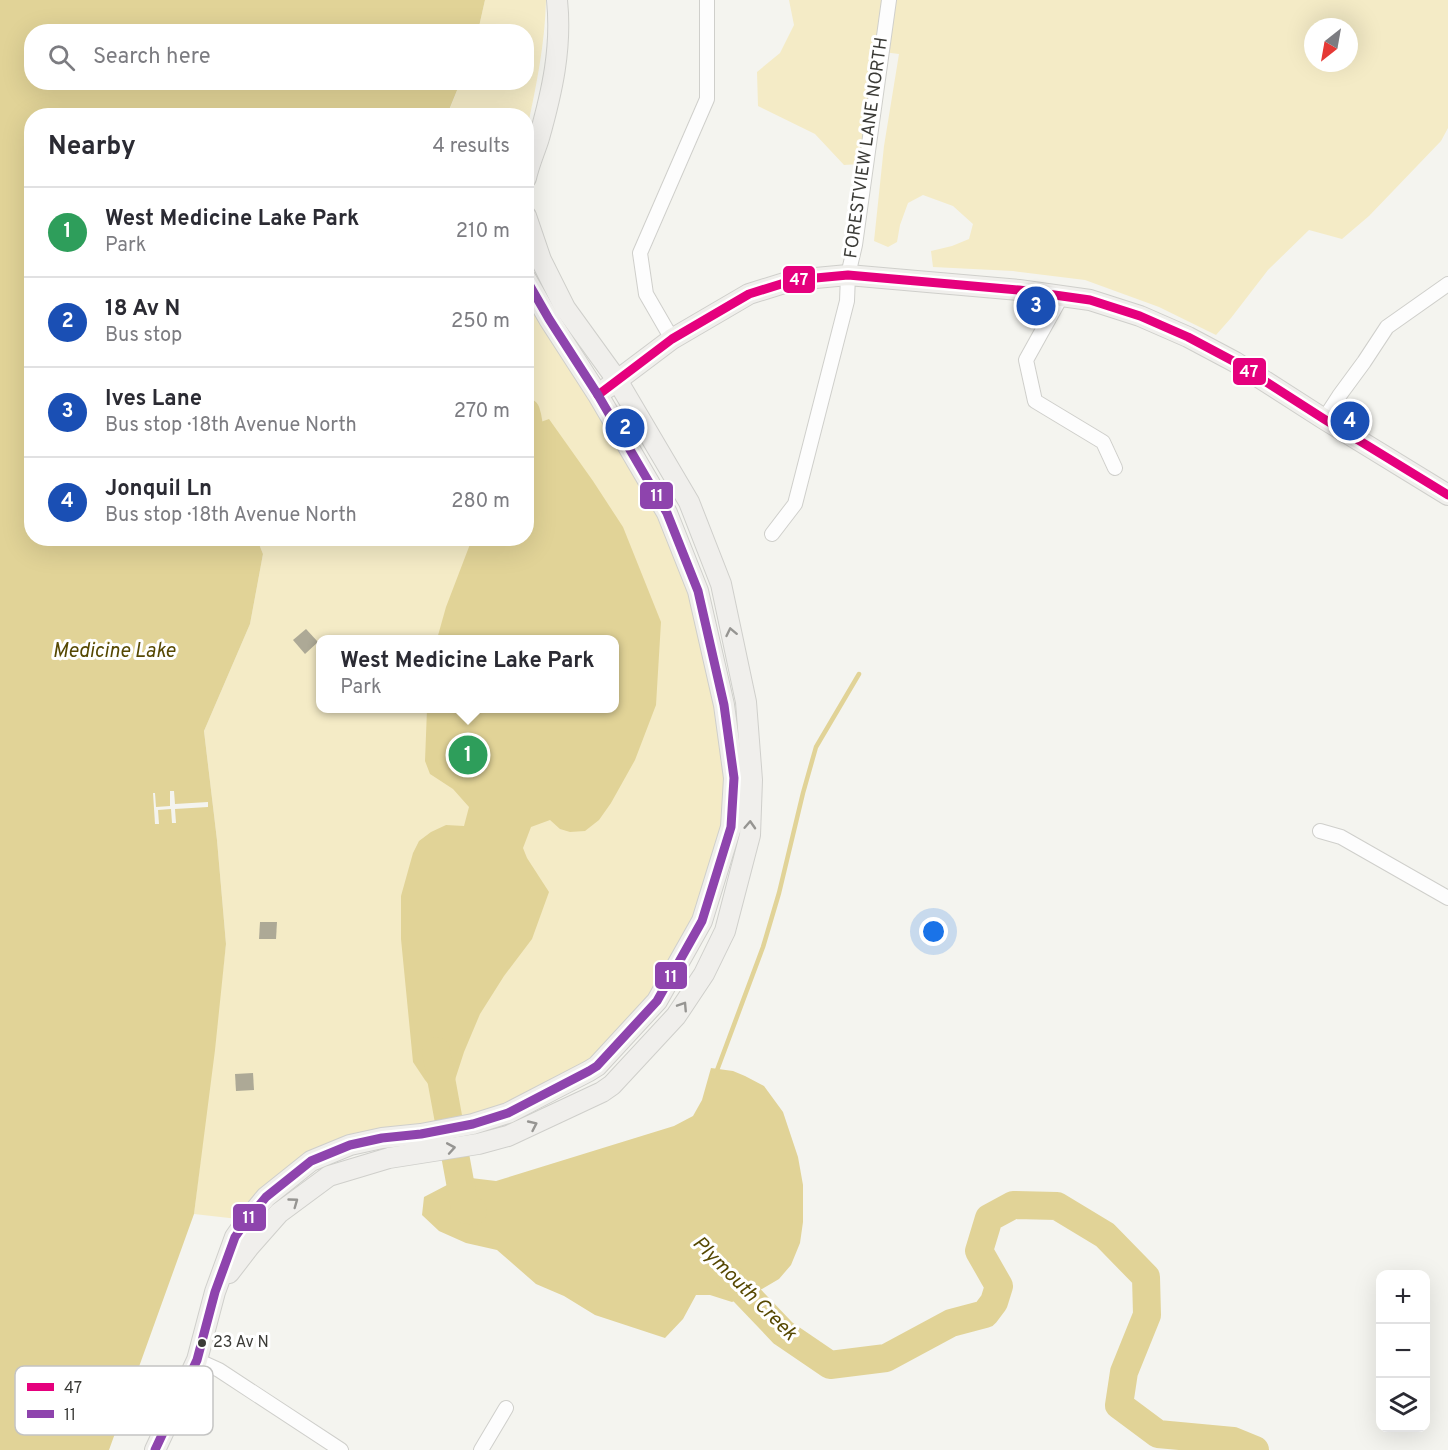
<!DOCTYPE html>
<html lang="en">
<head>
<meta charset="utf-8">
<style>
	body { margin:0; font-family:Overpass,sans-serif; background:#f7f7f7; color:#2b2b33 }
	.controls { position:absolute; right:18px; bottom:18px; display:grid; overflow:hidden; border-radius:12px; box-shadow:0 6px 24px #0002 }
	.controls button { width:54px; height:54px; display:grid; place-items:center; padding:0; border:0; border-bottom:2px solid #e1e1e2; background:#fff; color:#2b2b33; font:30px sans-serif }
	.compass { position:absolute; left:1304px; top:18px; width:54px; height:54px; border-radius:50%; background:#fff; box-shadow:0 6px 24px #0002; rotate:211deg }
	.you { position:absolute; left:934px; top:932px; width:21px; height:21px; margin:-15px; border:4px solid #fff; border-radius:50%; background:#1a73e8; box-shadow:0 0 0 9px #1a73e833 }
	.badge { display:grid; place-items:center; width:39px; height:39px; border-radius:50%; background:#7c7c77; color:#fff; font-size:20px; font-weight:700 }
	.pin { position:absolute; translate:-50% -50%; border:3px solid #fff; box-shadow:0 2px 6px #0006 }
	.popup { position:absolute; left:316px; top:635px; width:303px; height:78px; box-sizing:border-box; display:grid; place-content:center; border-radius:12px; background:#fff; filter:drop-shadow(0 2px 4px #0005); font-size:20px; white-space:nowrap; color:#7c7c81 }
	.popup b { font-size:22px; color:#2b2b33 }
	.popup::after { content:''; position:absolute; left:50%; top:100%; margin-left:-12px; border:12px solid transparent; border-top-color:#fff }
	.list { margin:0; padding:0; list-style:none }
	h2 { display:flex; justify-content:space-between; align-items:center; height:78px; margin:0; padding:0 24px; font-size:26px }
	h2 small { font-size:20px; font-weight:400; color:#7c7c81 }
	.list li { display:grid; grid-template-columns:39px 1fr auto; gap:18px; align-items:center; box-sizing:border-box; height:90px; padding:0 24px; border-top:2px solid #e1e1e2 }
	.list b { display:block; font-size:22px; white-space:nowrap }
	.list p { margin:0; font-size:20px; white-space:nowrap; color:#7c7c81 }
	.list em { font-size:20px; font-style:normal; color:#7c7c81 }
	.icon { flex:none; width:33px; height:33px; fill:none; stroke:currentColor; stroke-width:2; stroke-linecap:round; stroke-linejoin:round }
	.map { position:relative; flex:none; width:1448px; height:1450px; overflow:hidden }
	.search { position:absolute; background:#fff; box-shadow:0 6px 24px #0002; left:24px; top:24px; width:510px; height:66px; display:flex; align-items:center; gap:15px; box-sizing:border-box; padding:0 21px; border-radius:24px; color:#7c7c81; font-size:22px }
	.panel { position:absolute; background:#fff; box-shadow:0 6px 24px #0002; left:24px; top:108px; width:510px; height:438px; border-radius:24px }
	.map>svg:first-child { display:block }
	.green { fill:#f4ebc6; fill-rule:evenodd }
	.water { fill:#e1d397 }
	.pier { fill:#f4f4ef }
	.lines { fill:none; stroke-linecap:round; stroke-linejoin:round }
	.stream { stroke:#e1d397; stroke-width:4.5 }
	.river { stroke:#e1d397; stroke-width:28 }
	.building { fill:#ada996 }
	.street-casing { stroke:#cfcfcb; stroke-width:16 }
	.secondary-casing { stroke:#cfcfcb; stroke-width:22 }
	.street { stroke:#fdfdfd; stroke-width:14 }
	.secondary { stroke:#f0efec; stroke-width:20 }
	.bus-1-casing { stroke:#fff; stroke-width:14 }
	.bus-2-casing { stroke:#fff; stroke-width:14 }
	.bus-1 { stroke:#e5007d; stroke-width:9 }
	.bus-2 { stroke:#8e44ad; stroke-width:9 }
	.oneway { stroke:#969592 }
	.bus-dot { fill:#3b3b37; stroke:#fff; stroke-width:2 }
	.labels { text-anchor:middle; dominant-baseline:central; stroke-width:6; stroke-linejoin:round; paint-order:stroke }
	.bus-label { font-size:16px; fill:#3b3b37; stroke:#fff; text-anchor:start }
	.street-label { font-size:18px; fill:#3b3b37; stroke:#fff }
	.water-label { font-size:20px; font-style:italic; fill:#564802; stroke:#fff }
	.key { fill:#fff; stroke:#c4c4c3; stroke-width:1.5 }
	.key-label { font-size:16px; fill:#3b3b37 }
	.line-badge { stroke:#fff; stroke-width:2 }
	.badge-label { font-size:16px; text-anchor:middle; font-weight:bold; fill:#fff }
</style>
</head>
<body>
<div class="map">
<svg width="1448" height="1450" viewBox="0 0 1448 1450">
	<rect width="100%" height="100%" fill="#f4f4ef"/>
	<g class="green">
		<path d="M 485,0 L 546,0 C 545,44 536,87 527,129 L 526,116 L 447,116 L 460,83 L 526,82 L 526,32 L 478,31 Z"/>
		<path d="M 789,0 L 1448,0 L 1448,128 L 1441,141 L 1369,216 L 1342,239 L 1309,230 L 1268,270 L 1231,318 L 1216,335 L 1159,307 L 1085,280 L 1013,271 L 933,267 L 931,251 L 952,246 L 969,239 L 973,224 L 953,206 L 923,195 L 908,203 L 900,225 L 897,242 L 888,247 L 874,241 L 884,146 L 899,54 L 875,51 L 860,164 L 844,165 L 815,134 L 758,106 L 757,72 L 780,53 L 794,25 ZM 1313,27 L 1349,27 L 1349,63 L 1313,63 Z"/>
		<path d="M 527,279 L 598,395 L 698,591 L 731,827 L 657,1001 L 597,1066 L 508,1113 L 350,1145 L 247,1220 L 194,1214 L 226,944 L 217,840 L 204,731 L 250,624 L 263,554 L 257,539 L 526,538 ZM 321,640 L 615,640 L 615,708 L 321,708 Z"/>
	</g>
	<g class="water">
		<polygon points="0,0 485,0 478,31 32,32 32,82 460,83 447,115 32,116 32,538 257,539 263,554 250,624 204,731 217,840 226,944 215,1050 194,1214 109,1450 0,1450"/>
		<polygon points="549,419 593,481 623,527 661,622 656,705 635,760 611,803 599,820 585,831 570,832 560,829 550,820 531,827 523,848 527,858 549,892 532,939 504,976 480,1014 464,1052 453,1086 434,1091 425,1080 413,1062 401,939 401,896 413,853 419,841 431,832 446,825 464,826 469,807 453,789 430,774 425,761 427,709 615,708 615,640 437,639 446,607 472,539 526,538 527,427"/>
		<polygon points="711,1068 733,1071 745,1076 764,1086 783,1112 798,1157 803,1185 803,1222 800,1243 791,1265 779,1279 762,1289 732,1302 710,1295 696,1295 683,1319 665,1338 595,1315 564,1296 536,1284 497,1250 466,1243 439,1231 422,1215 424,1197 447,1185 471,1178 496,1181 674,1126 693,1116 702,1100"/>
	</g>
	<polygon class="pier" points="170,791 174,791 175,804 208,802 208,807 175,809 176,823 172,823 171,809 158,810 159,824 155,824 153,793 155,793 156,807 170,806"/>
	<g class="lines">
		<polyline class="stream" points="716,1073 763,947 779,893 803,793 816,747 859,674"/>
		<g class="river">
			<path d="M 526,412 C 532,430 528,447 533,465"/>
			<polyline points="436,1051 465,1209 473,1211"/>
			<polyline points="721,1268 783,1333 830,1365 886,1358 951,1323 985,1314 994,1302 999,1286 979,1251 989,1218 1013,1205 1057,1206 1105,1235 1146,1277 1147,1315 1124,1372 1119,1405 1158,1434 1233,1441 1255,1450"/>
		</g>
	</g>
	<g class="building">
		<polygon points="306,629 318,642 305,654 293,640"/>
		<polygon points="260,922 277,922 276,939 259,939"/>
		<polygon points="253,1073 254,1090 236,1091 235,1074"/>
	</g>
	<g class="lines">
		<g class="street-casing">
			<g id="street">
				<polyline points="1061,297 1026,360 1035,401 1103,442 1115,468"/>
				<polyline points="672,339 646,294 640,253 707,99 707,0"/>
				<polyline points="1324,419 1339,396 1364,362 1387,327 1448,284"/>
				<polyline points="772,534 795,504 847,301 848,275 855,245 889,0"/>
				<polyline points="1320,831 1341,837 1448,898"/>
				<polyline points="197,1360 219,1370 341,1450"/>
				<polyline points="481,1450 506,1408"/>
			</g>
		</g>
		<g class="secondary-casing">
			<g id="secondary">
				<path d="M 526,178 C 529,164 535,151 539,138 C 552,92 562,48 557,0"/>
				<polyline points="607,388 672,339 749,294 794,280 848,275 1019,290 1090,300 1140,316 1188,337 1235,362 1324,419 1448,495"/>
				<polyline points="229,1273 249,1247 279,1213 329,1176 389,1158 478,1144 508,1136 602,1092 612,1085 676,1016 704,974 725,931 750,835 752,780 746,702 721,584 689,502 617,380 565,308 541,260 526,216"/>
				<polyline points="155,1450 197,1360 215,1292 235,1237 247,1220 266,1197 311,1161 350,1145 382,1138 421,1134 473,1124 508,1113 589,1071 597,1066 657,1001 702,921 731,827 734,778 724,705 698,591 667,513 598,395 549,319 526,279"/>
			</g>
		</g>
		<use href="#street" class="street"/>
		<use href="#secondary" class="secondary"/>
		<g class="bus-1-casing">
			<polyline id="bus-1" points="598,395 672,339 749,294 794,280 848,275 1019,290 1090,300 1140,316 1188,337 1235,362 1324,419 1448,495"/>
		</g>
		<g class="bus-2-casing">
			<polyline id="bus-2" points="155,1450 197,1360 215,1292 235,1237 247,1220 266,1197 311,1161 350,1145 382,1138 421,1134 473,1124 508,1113 589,1071 597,1066 657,1001 702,921 731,827 734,778 724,705 698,591 667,513 598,395 549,319 526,279"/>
		</g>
		<use href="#bus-1" class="bus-1"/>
		<use href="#bus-2" class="bus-2"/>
	</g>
	<defs><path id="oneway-chevron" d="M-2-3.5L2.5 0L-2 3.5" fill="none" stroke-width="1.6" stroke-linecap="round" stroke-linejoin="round" transform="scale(1.5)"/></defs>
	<g class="oneway">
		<use href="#oneway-chevron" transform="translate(731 632) rotate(-102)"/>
		<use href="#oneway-chevron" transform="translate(750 825) rotate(-87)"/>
		<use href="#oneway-chevron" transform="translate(683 1006) rotate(-57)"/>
		<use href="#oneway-chevron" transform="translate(533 1125) rotate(-25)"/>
		<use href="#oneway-chevron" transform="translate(451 1148) rotate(-10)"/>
		<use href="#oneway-chevron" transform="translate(294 1202) rotate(-36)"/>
	</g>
	<circle class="bus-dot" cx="202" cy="1343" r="5"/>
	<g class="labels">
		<g class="bus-label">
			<text x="213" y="1343">23 Av N</text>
		</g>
		<g class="street-label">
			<text transform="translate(867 148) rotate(-82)">FORESTVIEW LANE NORTH</text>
		</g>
		<g class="water-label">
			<text x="114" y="652">Medicine Lake</text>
			<text transform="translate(744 1289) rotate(45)">Plymouth Creek</text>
		</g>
	</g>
	<rect x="15" y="1366" width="198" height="69" rx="9" class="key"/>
	<rect x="27" y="1383" width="27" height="8" fill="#e5007d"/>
	<rect x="27" y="1410" width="27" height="8" fill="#8e44ad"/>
	<g class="key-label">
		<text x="64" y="1393">47</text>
		<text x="64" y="1420">11</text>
	</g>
	<g class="line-badge">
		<rect x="782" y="265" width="34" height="29" rx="6" fill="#e5007d"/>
		<rect x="1232" y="357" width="35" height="29" rx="6" fill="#e5007d"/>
		<rect x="639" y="481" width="35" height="29" rx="6" fill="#8e44ad"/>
		<rect x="654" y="961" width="34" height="29" rx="6" fill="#8e44ad"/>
		<rect x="232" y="1203" width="35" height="29" rx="6" fill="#8e44ad"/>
	</g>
	<g class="badge-label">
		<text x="799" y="285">47</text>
		<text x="1249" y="377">47</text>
		<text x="657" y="501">11</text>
		<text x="671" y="982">11</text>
		<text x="249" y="1223">11</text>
	</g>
</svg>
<div class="controls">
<button>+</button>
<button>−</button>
<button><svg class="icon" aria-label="layers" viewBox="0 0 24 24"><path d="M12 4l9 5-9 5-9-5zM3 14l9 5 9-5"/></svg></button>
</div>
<svg class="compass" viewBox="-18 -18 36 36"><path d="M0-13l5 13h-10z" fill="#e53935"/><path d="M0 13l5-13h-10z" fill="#7c7c81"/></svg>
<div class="you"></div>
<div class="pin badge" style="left:468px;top:755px;background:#2e9e5b">1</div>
<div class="popup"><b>West Medicine Lake Park</b>Park</div>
<div class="pin badge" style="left:625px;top:428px;background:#1a4fb4">2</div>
<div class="pin badge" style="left:1036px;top:306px;background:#1a4fb4">3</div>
<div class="pin badge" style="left:1350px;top:421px;background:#1a4fb4">4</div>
<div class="search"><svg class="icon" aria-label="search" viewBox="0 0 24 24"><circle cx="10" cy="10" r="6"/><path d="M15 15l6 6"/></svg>Search here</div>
<section class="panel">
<h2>Nearby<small>4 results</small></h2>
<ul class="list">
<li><span class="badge" style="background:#2e9e5b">1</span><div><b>West Medicine Lake Park</b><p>Park</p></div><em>210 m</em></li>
<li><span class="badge" style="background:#1a4fb4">2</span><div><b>18 Av N</b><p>Bus stop</p></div><em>250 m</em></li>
<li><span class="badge" style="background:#1a4fb4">3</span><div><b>Ives Lane</b><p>Bus stop · 18th Avenue North</p></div><em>270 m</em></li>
<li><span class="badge" style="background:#1a4fb4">4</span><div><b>Jonquil Ln</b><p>Bus stop · 18th Avenue North</p></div><em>280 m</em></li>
</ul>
</section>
</div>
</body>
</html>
